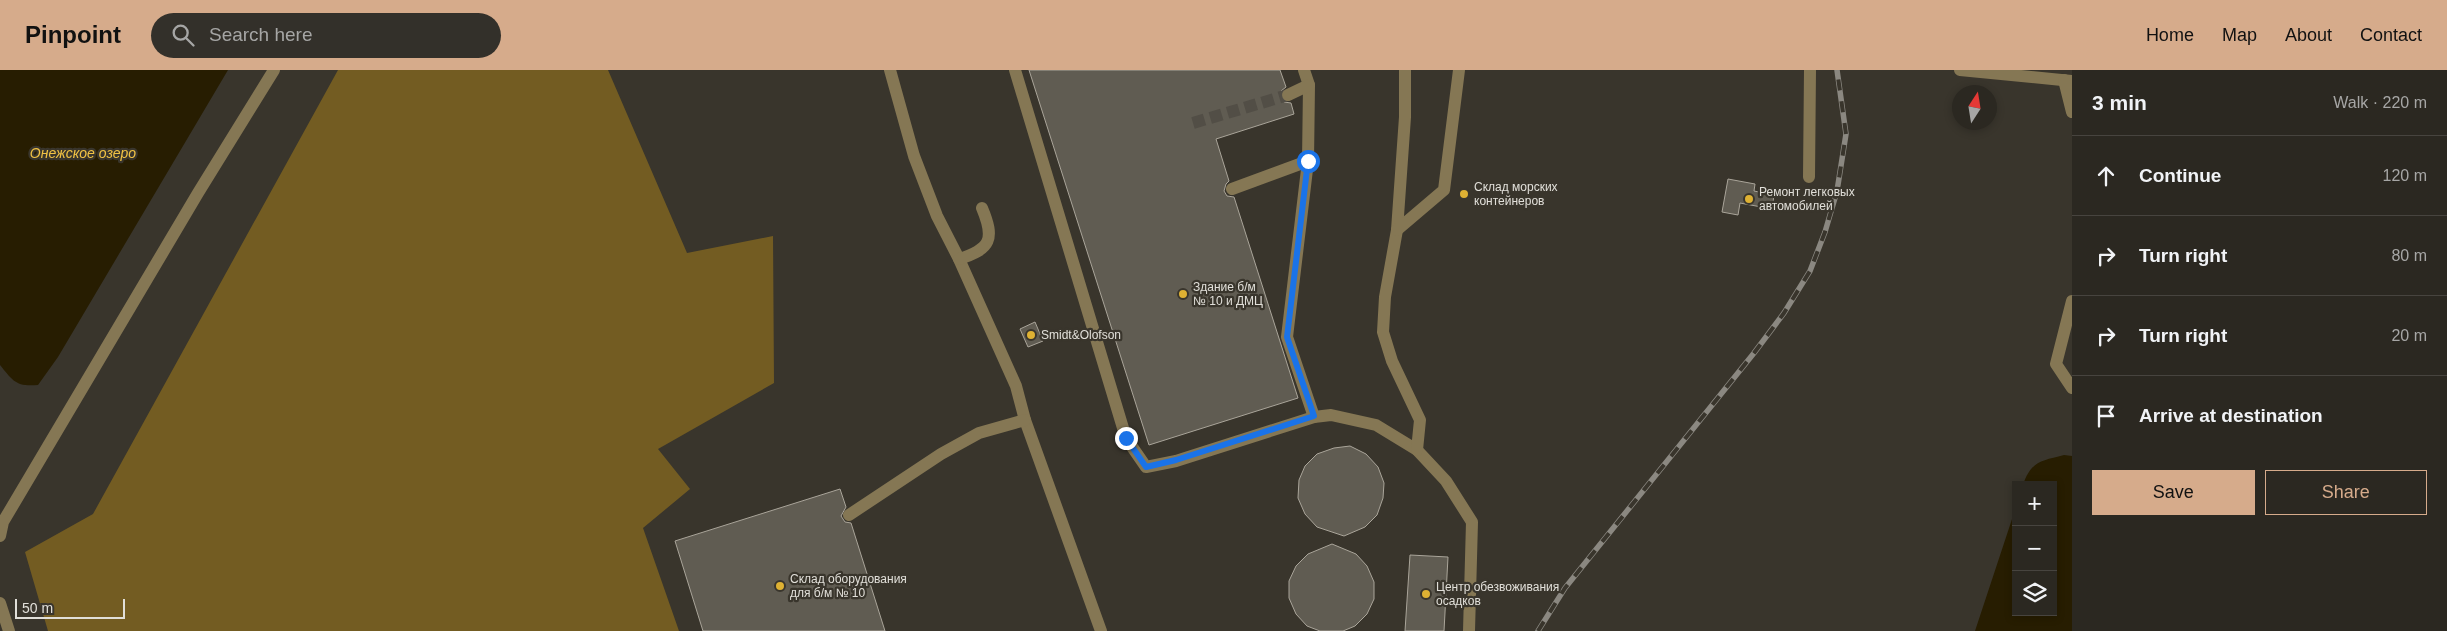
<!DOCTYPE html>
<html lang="en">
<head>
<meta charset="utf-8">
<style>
	body { margin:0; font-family:Arial,sans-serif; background:#33302a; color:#f1f3f6 }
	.controls { position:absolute; right:15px; bottom:15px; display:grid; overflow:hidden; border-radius:0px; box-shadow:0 2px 8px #0003 }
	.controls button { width:45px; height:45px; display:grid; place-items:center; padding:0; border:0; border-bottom:1px solid #47443f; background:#2b2821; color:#f1f3f6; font:25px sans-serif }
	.compass { position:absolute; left:1952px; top:15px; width:45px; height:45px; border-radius:50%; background:#2b2821; box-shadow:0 2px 8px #0003; rotate:12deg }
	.scale { position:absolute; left:15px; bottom:12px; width:110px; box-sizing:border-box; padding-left:5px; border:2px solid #e1dfd9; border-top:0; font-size:14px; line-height:18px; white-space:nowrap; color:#e1dfd9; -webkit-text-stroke:4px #39352c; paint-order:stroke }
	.stop { position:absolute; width:15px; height:15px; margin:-11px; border:4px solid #1a73e8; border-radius:50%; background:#fff }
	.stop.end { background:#1a73e8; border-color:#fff; box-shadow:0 1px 5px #0008 }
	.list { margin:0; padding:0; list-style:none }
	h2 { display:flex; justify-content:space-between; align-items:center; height:65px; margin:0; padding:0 20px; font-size:21px }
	h2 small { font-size:16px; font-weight:400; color:#a6a6a5 }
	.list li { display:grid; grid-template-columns:32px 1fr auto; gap:15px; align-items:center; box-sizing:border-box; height:80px; padding:0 20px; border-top:1px solid #47443f }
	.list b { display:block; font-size:19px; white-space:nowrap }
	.list em { font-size:16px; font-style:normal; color:#a6a6a5 }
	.actions { display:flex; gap:10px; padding:15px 20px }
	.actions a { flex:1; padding:11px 0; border:1px solid #d6ab8b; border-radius:0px; text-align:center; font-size:18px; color:#d6ab8b }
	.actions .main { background:#d6ab8b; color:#111 }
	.icon { flex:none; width:28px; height:28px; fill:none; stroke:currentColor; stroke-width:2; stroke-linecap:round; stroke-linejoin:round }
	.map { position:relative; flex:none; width:2072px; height:561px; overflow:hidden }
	header { display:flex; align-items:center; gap:30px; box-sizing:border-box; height:70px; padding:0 25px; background:#d6ab8b; color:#111 }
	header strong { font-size:24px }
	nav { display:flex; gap:28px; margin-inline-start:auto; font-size:18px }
	.search { width:350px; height:45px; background:#33302a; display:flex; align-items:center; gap:12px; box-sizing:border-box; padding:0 18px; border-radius:28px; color:#a6a6a5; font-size:19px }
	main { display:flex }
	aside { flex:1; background:#2b2821 }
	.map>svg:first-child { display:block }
	.green { fill:#735c22 }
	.water { fill:#271d01 }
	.building { fill:#605c52; stroke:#aaa59a }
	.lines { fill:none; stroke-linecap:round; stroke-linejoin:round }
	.minor-tunnel { stroke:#524e46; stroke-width:12; stroke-dasharray:12 6; stroke-linecap:butt }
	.minor { stroke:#857754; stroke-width:12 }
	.rail-casing { stroke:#8b8881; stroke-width:5.5 }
	.rail { stroke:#39352c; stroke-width:4; stroke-dasharray:11; stroke-linecap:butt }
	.route { stroke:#1a73e8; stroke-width:6 }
	.poi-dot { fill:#deb133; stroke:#39352c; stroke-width:2 }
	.labels { text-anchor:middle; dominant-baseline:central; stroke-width:4.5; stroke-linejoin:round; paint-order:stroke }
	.poi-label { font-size:12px; fill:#e1dfd9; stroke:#39352c; text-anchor:start }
	.water-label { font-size:14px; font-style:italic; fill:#f0c244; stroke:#39352c }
</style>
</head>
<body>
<header>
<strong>Pinpoint</strong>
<div class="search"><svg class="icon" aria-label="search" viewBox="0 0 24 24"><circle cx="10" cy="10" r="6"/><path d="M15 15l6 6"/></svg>Search here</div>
<nav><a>Home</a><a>Map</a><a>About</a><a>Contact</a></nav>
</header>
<main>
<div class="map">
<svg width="2072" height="561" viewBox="0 0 2072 561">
	<rect width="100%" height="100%" fill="#39352c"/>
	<polygon class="green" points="338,0 608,0 687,183 773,166 774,313 658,379 690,419 643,458 679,561 48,561 25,482 93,444"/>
	<g class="water">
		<path d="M 0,0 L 228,0 L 58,287 L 38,315 C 16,317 13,311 0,295 Z"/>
		<path d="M 2064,385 L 2072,386 L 2072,561 L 1975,561 L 2016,437 L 2016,542 L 2053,542 L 2053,415 L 2023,415 C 2031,391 2041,391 2064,385 Z"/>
	</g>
	<g class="building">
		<polygon points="1029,0 1280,0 1286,17 1281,21 1281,28 1284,32 1291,33 1294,44 1216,69 1229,111 1226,114 1224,121 1227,126 1234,127 1298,328 1149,375"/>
		<polygon points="1728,109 1755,114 1754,121 1774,125 1772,139 1740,133 1738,145 1722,142"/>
		<polygon points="1035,252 1043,271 1028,277 1020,259"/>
		<polygon points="1350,376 1366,384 1378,397 1384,413 1383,428 1377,445 1365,457 1344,466 1317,457 1305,444 1298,428 1299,410 1305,396 1317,384 1334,378"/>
		<polygon points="840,419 846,437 841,446 845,452 851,453 885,561 703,561 675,471"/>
		<polygon points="1332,474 1356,484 1367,496 1374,512 1374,529 1367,544 1355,556 1343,561 1320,561 1307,556 1296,544 1289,528 1289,511 1296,496 1308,484"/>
		<polygon points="1410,485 1448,487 1444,561 1405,561"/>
	</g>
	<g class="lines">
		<polyline class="minor-tunnel" points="1193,53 1288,25"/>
		<g class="minor">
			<polyline points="890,0 914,86 937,146 959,189 1016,316 1025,350 1101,561"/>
			<polyline points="1015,0 1126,368 1146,397 1176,391 1314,347 1331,345 1376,355 1417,380 1446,411 1472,452 1469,561"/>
			<polyline points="1304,0 1309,15 1308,91 1287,267 1314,347"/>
			<polyline points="1405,0 1405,47 1397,160 1385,227 1383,262 1392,291 1420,350 1417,380"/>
			<polyline points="1960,0 2072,11"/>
			<polyline points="2064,10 2072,42"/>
			<polyline points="1288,25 1309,15"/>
			<polyline points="1809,107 1810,0"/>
			<polyline points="1232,119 1308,91"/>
			<polyline points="1397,160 1444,120 1459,0"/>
			<path d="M 959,189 C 991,179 995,169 982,138"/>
			<polyline points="2072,231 2056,294 2072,318"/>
			<polyline points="849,445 941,384 979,363 1025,350"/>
			<polyline points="0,466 3,452 198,123 274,0"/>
			<polyline points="0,533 9,561"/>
		</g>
		<g class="rail-casing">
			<polyline id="rail" points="1538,561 1565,518 1754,283 1784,243 1810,201 1825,162 1837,121 1846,64 1837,0"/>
		</g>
		<use href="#rail" class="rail"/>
	</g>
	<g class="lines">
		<polyline class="route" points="1126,368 1146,397 1176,390 1314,346 1287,267 1308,91"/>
	</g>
	<g class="poi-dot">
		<circle cx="1464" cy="124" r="5"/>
		<circle cx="1749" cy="129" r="5"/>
		<circle cx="1183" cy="224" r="5"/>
		<circle cx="1031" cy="265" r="5"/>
		<circle cx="780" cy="516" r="5"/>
		<circle cx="1426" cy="524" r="5"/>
	</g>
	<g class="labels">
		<g class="poi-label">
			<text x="1474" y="117">Склад морских<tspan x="1474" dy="14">контейнеров</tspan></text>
			<text x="1759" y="122">Ремонт легковых<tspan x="1759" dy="14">автомобилей</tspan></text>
			<text x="1193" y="217">Здание б/м<tspan x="1193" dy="14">№ 10 и ДМЦ</tspan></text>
			<text x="1041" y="265">Smidt&amp;Olofson</text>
			<text x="790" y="509">Склад оборудования<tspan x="790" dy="14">для б/м № 10</tspan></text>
			<text x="1436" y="517">Центр обезвоживания<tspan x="1436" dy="14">осадков</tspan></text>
		</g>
		<g class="water-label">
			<text x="83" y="83">Онежское озеро</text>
		</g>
	</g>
</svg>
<div class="controls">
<button>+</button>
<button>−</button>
<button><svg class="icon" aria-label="layers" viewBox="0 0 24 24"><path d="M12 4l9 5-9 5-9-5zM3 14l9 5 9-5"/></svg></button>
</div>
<svg class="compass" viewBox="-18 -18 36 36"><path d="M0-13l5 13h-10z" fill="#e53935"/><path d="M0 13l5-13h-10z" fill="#a6a6a5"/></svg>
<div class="scale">50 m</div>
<div class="stop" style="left:1308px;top:91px"></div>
<div class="stop end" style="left:1126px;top:368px"></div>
</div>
<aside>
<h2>3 min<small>Walk · 220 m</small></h2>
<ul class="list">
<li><svg class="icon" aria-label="ahead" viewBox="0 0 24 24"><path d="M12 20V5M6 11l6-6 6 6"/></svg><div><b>Continue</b></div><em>120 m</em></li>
<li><svg class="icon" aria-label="right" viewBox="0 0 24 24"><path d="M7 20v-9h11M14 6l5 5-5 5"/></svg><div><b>Turn right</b></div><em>80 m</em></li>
<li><svg class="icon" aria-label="right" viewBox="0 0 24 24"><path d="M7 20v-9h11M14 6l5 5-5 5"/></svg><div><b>Turn right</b></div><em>20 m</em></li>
<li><svg class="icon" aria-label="arrive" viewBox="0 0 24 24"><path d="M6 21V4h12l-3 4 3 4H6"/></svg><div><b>Arrive at destination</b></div></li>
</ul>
<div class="actions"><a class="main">Save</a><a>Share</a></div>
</aside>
</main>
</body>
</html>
